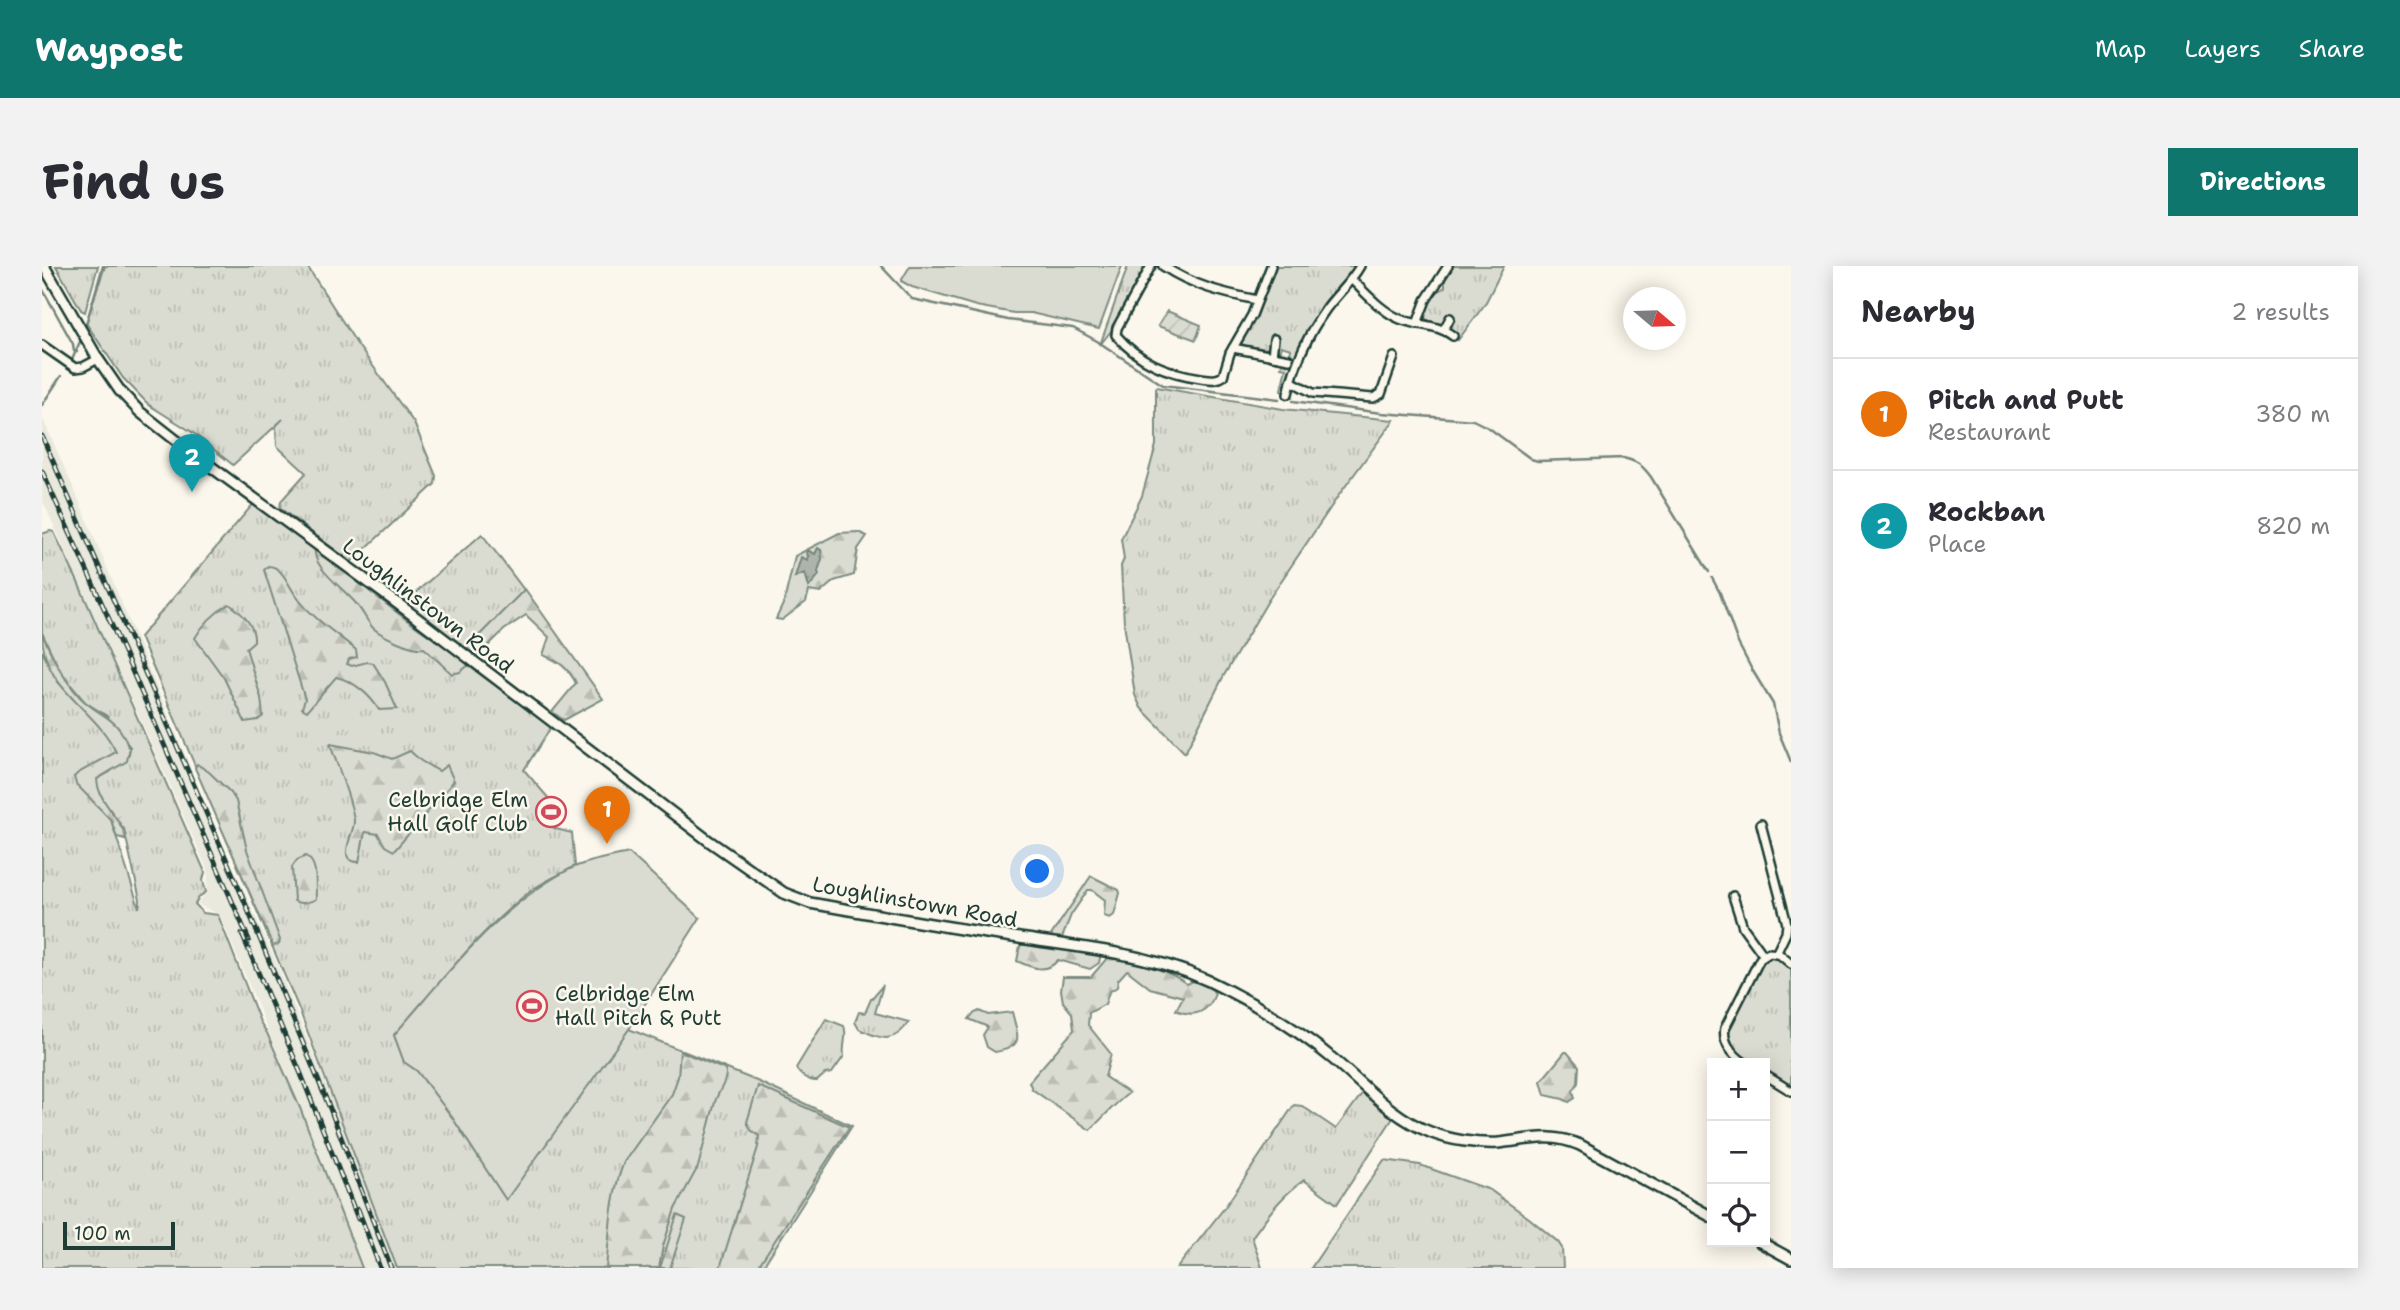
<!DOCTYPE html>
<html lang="en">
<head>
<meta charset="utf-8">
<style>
	body { margin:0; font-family:"Shantell Sans",sans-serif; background:#f2f2f3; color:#2b2b33 }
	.controls { position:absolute; right:21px; bottom:21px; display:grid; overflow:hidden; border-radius:0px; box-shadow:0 4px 18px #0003 }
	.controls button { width:63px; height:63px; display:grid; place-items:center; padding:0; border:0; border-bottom:2px solid #e1e1e2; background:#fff; color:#2b2b33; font:35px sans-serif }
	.compass { position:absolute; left:1581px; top:21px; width:63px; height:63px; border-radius:50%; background:#fff; box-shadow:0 4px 18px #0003; rotate:109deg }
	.scale { position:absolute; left:21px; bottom:18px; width:112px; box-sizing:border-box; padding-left:7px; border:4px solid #1f3d34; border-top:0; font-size:19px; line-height:24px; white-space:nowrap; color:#1f3d34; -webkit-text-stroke:5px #fbf7ec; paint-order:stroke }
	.you { position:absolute; left:996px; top:606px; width:24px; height:24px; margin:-18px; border:5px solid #fff; border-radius:50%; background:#1a73e8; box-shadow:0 0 0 10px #1a73e833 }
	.badge { display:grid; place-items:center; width:46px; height:46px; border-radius:50%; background:#0f766e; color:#fff; font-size:23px; font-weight:700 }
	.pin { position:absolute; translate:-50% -58px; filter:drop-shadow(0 2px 4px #0008) }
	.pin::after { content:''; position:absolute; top:37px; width:24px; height:21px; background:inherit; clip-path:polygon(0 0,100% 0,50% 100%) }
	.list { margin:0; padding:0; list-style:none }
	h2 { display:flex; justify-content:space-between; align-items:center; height:91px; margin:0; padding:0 28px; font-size:30px }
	h2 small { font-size:23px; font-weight:400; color:#7c7c81 }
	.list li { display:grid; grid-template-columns:46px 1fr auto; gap:21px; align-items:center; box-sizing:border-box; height:112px; padding:0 28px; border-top:2px solid #e1e1e2 }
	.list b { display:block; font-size:26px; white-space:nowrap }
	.list p { margin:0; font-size:23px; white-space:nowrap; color:#7c7c81 }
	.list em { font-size:23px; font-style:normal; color:#7c7c81 }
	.icon { flex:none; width:38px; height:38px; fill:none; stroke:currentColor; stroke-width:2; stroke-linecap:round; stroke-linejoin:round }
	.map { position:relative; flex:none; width:1749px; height:1002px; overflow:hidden; border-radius:0px }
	header { display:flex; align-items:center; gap:42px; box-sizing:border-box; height:98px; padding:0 35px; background:#0f766e; color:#fff }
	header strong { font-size:33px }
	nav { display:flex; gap:38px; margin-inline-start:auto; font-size:24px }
	.intro { display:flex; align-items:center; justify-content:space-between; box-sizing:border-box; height:168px; padding:0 42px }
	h1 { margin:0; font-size:49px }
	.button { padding:18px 32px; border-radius:0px; background:#0f766e; color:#fff; font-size:24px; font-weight:700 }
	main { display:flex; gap:42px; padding:0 42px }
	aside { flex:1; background:#fff; border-radius:0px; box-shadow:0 4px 18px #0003 }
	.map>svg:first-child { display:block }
	.built { fill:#eae9de }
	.grass { fill:url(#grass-tufts); stroke:#7d8c82; stroke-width:2 }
	.forest { fill:url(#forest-firs); stroke:#7d8c82; stroke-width:2 }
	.garden { fill:url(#garden-furrows); stroke:#7d8c82; stroke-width:2 }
	.pitch { fill:#dbdcd1; stroke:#7d8c82; stroke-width:2 }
	.water { fill:url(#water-ripples); stroke:#74847b; stroke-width:2 }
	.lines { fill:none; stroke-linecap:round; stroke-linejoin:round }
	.stream { stroke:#74847b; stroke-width:2.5 }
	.minor-casing { stroke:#1f3d34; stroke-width:12 }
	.tertiary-casing { stroke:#1f3d34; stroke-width:14 }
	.minor { stroke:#fbf7ec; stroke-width:7 }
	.tertiary { stroke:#fbf7ec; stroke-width:9 }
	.rail-casing { stroke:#1f3d34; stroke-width:5 }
	.rail { stroke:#fbf7ec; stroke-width:2.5; stroke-dasharray:8; stroke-linecap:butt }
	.labels { text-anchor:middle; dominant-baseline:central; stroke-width:5; stroke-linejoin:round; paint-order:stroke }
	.street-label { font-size:21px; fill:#1f3d34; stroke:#fbf7ec }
	.poi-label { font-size:21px; fill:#1f3d34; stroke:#fbf7ec; text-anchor:end }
</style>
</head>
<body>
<header>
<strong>Waypost</strong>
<nav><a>Map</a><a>Layers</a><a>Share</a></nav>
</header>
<div class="intro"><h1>Find us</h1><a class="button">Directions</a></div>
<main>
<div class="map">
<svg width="1749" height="1002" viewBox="0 0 1749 1002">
	<defs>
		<pattern id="grass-tufts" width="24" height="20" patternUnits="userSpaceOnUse" patternTransform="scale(1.75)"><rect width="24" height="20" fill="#dbdcd1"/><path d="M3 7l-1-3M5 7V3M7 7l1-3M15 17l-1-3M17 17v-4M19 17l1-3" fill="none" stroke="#bcbeb4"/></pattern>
		<pattern id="forest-firs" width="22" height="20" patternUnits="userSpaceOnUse" patternTransform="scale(1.75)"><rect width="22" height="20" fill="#dbdcd1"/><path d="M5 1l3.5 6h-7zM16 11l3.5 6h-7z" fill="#bcbeb4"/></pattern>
		<pattern id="garden-furrows" width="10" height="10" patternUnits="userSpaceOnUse" patternTransform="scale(1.75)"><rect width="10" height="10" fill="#dbdcd1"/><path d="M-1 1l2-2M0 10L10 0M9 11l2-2" fill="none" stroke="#bcbeb4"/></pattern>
		<pattern id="water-ripples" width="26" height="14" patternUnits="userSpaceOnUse" patternTransform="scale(1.75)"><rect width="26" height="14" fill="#adb4aa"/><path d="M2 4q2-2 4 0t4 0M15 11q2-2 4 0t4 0" fill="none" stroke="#8c948b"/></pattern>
	</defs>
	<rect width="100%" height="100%" fill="#fbf7ec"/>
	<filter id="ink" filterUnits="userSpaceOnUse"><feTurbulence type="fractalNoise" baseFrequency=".0143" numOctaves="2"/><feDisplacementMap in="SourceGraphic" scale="14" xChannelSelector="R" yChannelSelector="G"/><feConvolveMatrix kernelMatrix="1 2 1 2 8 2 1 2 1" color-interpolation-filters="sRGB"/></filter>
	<g filter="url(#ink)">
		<polygon class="built" points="0,151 36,232 173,561 233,693 321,909 355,1002 320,1002 258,842 178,649 159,640 156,637 165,626 166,605 0,233"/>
		<g class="grass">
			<polygon points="14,0 56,0 43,46 39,44"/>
			<polygon points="63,0 265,0 315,78 372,157 394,210 393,218 309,296 238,242 239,235 264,207 235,180 234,160 241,153 191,199 150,166 107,139 81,112 44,57"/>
			<polygon points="1086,0 1104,0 1069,65 1058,79"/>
			<path d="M 1233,0 L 1314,0 C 1304,13 1291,24 1282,37 C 1264,64 1250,94 1241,126 L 1239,124 L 1244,102 L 1239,101 L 1241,95 L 1247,94 L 1249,83 L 1239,80 L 1238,86 L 1234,83 L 1236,74 L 1229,73 L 1228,80 L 1221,85 L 1201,81 L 1199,77 L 1215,47 Z"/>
			<path d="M 1410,0 L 1462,0 L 1443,38 L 1416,74 L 1409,65 L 1411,55 L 1407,51 L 1403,58 L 1396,59 L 1382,52 C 1386,28 1386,33 1403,21 L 1403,11 Z"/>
			<polygon points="1114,121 1241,143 1352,154 1297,229 1227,333 1181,411 1143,487 1099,442 1093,429 1082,357 1079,300 1082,293 1079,273 1100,230 1114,179"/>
			<path d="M 212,237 L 366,355 L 509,461 L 482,504 L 508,534 L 499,553 L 514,563 L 530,567 L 533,600 C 519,608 503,615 490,624 C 439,662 395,721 352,769 L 362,795 L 375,805 L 410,851 L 461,929 L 587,763 L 717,816 L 810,860 L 720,1002 L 355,1002 L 257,743 L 98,371 Z"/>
			<polygon points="8,265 12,266 35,314 163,606 161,614 164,626 157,631 153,638 161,647 176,649 218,756 225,767 258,842 320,1002 0,1002 0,385 16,416 66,469 74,486 32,511 69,554 97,642 98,634 82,563 65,542 54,518 55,513 68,506 87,488 88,481 65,450 43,436 19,407 0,367 0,268"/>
			<polygon points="440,268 482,324 423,384 362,337"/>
			<path d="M 1729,692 L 1736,692 L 1749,702 L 1749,821 L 1723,805 L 1723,797 C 1712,797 1706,796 1698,788 C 1693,783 1688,776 1687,769 C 1686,751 1711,714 1719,697 Z"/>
			<path d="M 841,719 L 833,747 L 867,756 C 851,779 840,773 817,763 L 813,756 L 817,746 L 823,747 L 829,733 Z"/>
			<path d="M 784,753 L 802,760 C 806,770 800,779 802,790 L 790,807 L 783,808 L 775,815 C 768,816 757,809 754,802 Z"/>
			<path d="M 1322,825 L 1351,849 L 1351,852 L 1295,938 L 1262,914 C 1236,933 1228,947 1210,971 L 1220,1002 L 1135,1002 L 1183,941 L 1252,839 L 1260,840 L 1294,863 Z"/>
			<polygon points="1342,894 1378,899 1448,924 1487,952 1516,976 1520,982 1521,1002 1269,1002"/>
		</g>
		<g class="forest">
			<polygon points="816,266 825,270 816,283 812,309 792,315 778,327 767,325 764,336 740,354 734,353 742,336 753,290 797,267"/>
			<path d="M 273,283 L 366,355 L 428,398 L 418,406 L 410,408 L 382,382 C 370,384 340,370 331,362 C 325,355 321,346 315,339 C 305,325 269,301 273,283 Z"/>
			<path d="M 226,300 C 241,300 246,320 255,331 C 270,352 294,367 314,384 L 315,391 L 307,393 L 305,398 L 310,400 L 325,396 L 331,397 L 343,416 L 355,443 L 337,444 C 328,429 312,415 294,411 L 265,445 L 260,442 L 263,433 L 222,304 Z"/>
			<path d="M 483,323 L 561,433 L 522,454 L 510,446 L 534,417 C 526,402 517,395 501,389 L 507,371 L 484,349 L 462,364 L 438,388 L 423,384 Z"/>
			<path d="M 187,338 C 199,346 213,359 212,375 L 204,382 L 219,432 L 221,450 L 216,454 L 203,456 L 182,412 L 153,372 C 161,358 174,346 187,338 Z"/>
			<path d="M 0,367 C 10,390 20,411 37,430 C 55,450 77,450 86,481 L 88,481 L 85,495 L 55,513 C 56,537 78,550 84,571 L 83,573 L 75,571 L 69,554 L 34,518 L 32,511 L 36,507 L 74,486 C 52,440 0,424 0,367 Z"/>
			<path d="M 288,478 L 332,486 L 350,493 L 368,485 L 379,495 L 397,505 L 405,499 L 412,515 L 352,585 L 343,580 L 336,568 L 323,566 L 317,596 C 293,596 312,568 312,556 C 313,544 293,493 288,478 Z"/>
			<polygon points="155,498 167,506 189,527 194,535 205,584 238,674 237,678 231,680 153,502"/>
			<path d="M 264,590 C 277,598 273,618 274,633 C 269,636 258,639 252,635 L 250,601 L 255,594 Z"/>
			<polygon points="1049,610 1077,624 1078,627 1072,649 1068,652 1062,650 1063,634 1050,624 1046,624 1029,649 1020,672 1008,671"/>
			<path d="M 985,676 L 1059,687 L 1057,697 L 1048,703 L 1016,694 C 1004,708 990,702 975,695 L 978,680 Z"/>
			<path d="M 1065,692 C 1093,695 1123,702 1145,718 L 1153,714 L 1170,723 L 1173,728 C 1166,747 1152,752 1134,744 L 1141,731 L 1108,722 L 1085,704 L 1076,714 L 1075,721 L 1067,726 L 1063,738 L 1047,747 L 1046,759 L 1069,788 L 1063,811 L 1087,827 C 1072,838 1062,851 1048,864 L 990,823 L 987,816 L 1032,764 L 1030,747 L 1021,736 L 1019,724 L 1021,711 L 1049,711 Z"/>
			<path d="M 937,745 L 946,749 L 970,746 C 976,771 983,781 953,786 L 945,781 L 941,769 L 946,761 L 927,753 L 931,748 Z"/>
			<path d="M 638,785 L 684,804 C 685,817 676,825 673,836 L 656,901 L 633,943 L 621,980 L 617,1002 L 564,1002 C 568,966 568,930 582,896 L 630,828 L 636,811 Z"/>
			<polygon points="1523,786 1525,786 1537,800 1536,817 1531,825 1533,832 1527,836 1521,833 1503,829 1499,815"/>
			<polygon points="716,820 807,861 715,1002 678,1002 716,881 717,870 709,864 705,856"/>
			<polygon points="635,949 644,953 628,1002 618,1002"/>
		</g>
		<polygon class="garden" points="1125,45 1159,59 1154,74 1116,60"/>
		<g class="pitch">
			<polygon points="868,0 1080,0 1057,63 989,47 972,47 934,40 870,21 859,15"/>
			<path d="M 587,587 L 658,652 L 587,763 L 464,934 L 410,851 L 375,805 L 362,796 L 352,769 C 405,709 457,638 530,602 C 547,594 569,591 587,587 Z"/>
		</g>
		<polygon class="water" points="776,282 779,284 780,293 776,305 777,309 767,321 763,307 753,311 759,291 766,294 765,284 773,288"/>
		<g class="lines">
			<g class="stream">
				<polyline points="839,0 870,33 966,54 1031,62 1055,75 1121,119 1237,133"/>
				<polyline points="0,22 31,78 32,85 35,86"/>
				<polyline points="42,65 61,0"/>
				<polyline points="30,94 40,71"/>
				<path d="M 1251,135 L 1339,147 L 1431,154 L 1447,162 L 1489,193 L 1496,195 L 1581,192 C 1595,195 1601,200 1609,211 L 1667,306"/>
				<polyline points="0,139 19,110"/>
				<polyline points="1670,312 1678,327 1696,377 1709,402 1731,438 1737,467 1749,496"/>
			</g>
			<g class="minor-casing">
				<g id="minor">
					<path d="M 1109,0 L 1075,62 L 1074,69 C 1097,96 1125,107 1159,112 C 1167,113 1174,115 1181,110 L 1188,87 L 1210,49 L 1229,0"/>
					<path d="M 1121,0 C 1151,20 1181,27 1215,34"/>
					<path d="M 1310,14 C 1325,28 1339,45 1358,53 C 1376,60 1396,58 1411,70"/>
					<polyline points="1375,58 1384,34 1406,0"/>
					<polyline points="1402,63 1408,52"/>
					<polyline points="0,79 33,102 41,101 56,93"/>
					<polyline points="1191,82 1247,93"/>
					<polyline points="1230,90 1232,73"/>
					<polyline points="1249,115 1271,127 1331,132 1339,128 1352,91"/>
					<path d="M 1246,128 C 1253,98 1266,68 1284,43 C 1295,28 1309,16 1318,0"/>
					<polyline points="1719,558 1745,658 1744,667 1734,688"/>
					<polyline points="1691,630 1701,661 1722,690"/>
					<path d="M 1703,797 C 1692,790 1680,777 1683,762 L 1718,693 L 1727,687 L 1737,688 L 1749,698"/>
					<polyline points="1723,809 1749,825"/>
				</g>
			</g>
			<g class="tertiary-casing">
				<g id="tertiary">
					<path d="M 2,0 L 56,93 L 78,125 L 98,146 L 149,186 L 355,337 L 667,575 L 742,627 L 768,637 C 835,649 903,661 971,671 C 1046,683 1117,687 1185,724 C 1222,743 1260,767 1291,793 C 1321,818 1351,852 1388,866 C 1407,874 1435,878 1456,877 C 1488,874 1506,866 1538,879 L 1670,951"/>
					<polyline points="1718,976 1749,993"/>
				</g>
			</g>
			<use href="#minor" class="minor"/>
			<use href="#tertiary" class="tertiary"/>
			<g class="rail-casing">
				<g id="rail">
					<polyline points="0,170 199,627 289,845 349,1002"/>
					<polyline points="0,205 81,384 207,674"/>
					<polyline points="200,668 259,808 316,953"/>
					<polyline points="316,943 338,1002"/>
				</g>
			</g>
			<use href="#rail" class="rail"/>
		</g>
	</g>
	<defs>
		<g id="stadium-ring" transform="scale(1.575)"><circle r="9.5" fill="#fbf7ec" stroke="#d1495b" stroke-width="1.5"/><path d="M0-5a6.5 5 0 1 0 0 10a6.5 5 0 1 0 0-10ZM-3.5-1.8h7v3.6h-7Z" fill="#d1495b"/></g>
	</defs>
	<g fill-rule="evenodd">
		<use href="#stadium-ring" x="509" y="546"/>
		<use href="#stadium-ring" x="490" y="740"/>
	</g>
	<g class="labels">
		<g class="street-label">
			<text transform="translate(386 340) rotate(37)">Loughlinstown Road</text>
			<text transform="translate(873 636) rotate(10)">Loughlinstown Road</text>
		</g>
		<g class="poi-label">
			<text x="486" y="534">Celbridge Elm<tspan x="486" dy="24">Hall Golf Club</tspan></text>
			<text x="513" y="728" text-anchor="start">Celbridge Elm<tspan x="513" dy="24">Hall Pitch &amp; Putt</tspan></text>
		</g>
	</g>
</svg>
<div class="controls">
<button>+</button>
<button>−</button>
<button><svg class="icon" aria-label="locate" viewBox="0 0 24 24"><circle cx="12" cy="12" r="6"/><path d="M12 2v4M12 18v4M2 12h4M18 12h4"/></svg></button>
</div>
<svg class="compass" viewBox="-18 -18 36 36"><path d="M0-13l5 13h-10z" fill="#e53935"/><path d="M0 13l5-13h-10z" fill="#7c7c81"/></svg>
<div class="scale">100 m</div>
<div class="you"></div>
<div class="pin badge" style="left:565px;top:578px;background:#e8710a">1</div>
<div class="pin badge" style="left:150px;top:226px;background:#0f9aa8">2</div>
</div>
<aside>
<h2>Nearby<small>2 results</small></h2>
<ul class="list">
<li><span class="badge" style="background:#e8710a">1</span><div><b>Pitch and Putt</b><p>Restaurant</p></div><em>380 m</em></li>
<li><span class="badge" style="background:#0f9aa8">2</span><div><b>Rockban</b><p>Place</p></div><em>820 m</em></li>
</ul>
</aside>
</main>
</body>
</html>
